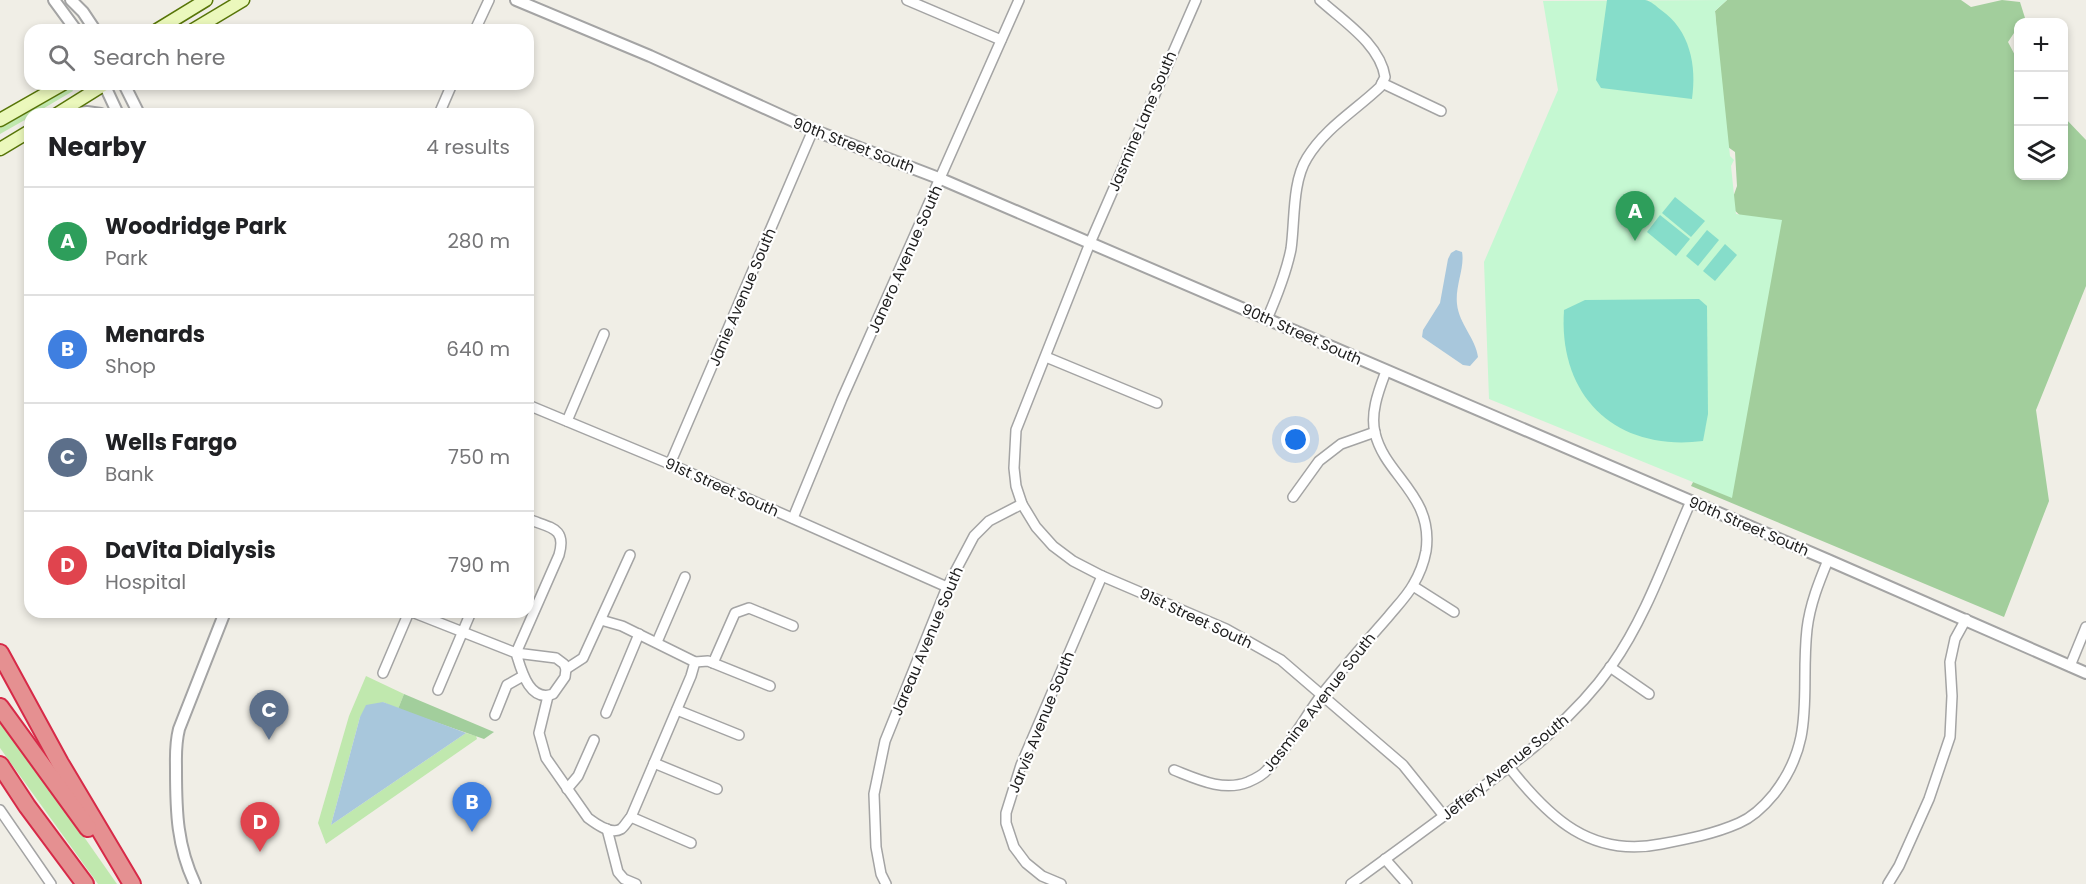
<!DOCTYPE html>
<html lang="en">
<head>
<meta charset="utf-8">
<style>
	body { margin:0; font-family:Poppins,sans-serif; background:#f2f2f2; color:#202124 }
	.controls { position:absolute; right:18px; top:18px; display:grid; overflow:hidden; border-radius:12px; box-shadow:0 3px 9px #0003 }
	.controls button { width:54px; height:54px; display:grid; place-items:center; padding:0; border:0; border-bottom:2px solid #e0e0e0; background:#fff; color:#202124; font:30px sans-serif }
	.you { position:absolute; left:1296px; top:440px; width:21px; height:21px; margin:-15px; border:4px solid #fff; border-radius:50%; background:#1a73e8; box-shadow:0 0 0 9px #1a73e833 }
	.badge { display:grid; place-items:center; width:39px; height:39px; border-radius:50%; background:#db2777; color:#fff; font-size:20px; font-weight:700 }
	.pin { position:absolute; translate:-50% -50px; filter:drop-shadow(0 2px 3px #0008) }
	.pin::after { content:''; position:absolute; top:32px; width:21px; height:18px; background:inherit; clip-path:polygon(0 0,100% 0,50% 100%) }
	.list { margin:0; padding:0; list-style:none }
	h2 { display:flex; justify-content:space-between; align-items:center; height:78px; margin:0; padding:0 24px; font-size:26px }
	h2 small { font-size:20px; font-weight:400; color:#757577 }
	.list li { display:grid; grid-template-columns:39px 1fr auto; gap:18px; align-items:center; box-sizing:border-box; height:108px; padding:0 24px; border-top:2px solid #e0e0e0 }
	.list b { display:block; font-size:22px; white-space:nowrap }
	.list p { margin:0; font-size:20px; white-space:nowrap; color:#757577 }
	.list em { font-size:20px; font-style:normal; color:#757577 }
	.icon { flex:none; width:33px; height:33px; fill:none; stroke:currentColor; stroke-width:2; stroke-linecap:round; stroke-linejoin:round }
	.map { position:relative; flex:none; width:2086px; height:884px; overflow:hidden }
	.search { position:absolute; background:#fff; box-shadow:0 3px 9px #0003; left:24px; top:24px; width:510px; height:66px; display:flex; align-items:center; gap:15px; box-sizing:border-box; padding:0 21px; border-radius:18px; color:#757577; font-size:22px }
	.panel { position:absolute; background:#fff; box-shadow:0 3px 9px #0003; left:24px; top:108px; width:510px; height:510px; border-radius:18px }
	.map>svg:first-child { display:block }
	.grass { fill:#c0e8ae }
	.forest { fill:#a2ce9c }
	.park { fill:#c5f8d2 }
	.pitch { fill:#86ddca }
	.water { fill:#a8c7dc }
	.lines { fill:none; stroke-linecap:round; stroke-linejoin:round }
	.minor-casing { stroke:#a4a4a4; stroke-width:12 }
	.tertiary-casing { stroke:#a4a4a4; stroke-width:14 }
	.secondary-casing { stroke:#577508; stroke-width:15 }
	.motorway-casing { stroke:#d72a48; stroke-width:20 }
	.minor { stroke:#fff; stroke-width:9 }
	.tertiary { stroke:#fff; stroke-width:10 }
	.secondary { stroke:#ebf8bc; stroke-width:12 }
	.motorway { stroke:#e59091; stroke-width:16 }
	.labels { text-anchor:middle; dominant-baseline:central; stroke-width:4.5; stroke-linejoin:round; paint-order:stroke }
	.street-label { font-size:15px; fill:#202020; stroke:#fff }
</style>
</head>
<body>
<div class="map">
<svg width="2086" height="884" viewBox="0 0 2086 884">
	<rect width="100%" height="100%" fill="#f0eee6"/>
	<g class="grass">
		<polygon points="71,87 73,91 34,114 30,114 30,117 0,134 0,128"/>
		<polygon points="366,676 404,694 398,709 383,702 360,717 331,825 466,733 476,736 477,739 326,844 318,823 349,716"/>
		<polygon points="0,717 117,884 98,884 0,748"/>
	</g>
	<g class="forest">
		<polygon points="1727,0 1961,0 1971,7 2002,0 2020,2 2025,18 2022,22 2018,22 2018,27 2008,42 2018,61 2018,176 2064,176 2064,117 2086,140 2086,286 2036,410 2049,501 2004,617 1691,486 1705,459 1763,237 1730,206 1737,186 1735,152 1725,145 1715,11"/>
		<polygon points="404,694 494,732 484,739 398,709"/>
	</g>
	<polygon class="park" points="1727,0 1715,11 1730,156 1734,160 1731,166 1736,214 1782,220 1732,498 1489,399 1484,262 1558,90 1543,1"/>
	<g class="pitch">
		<path d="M 1607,0 C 1619,0 1633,0 1645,0 C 1651,1 1656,6 1661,10 C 1690,30 1697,66 1692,99 L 1601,88 L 1596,80 Z"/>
		<polygon points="1675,197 1705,221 1691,237 1662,213"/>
		<polygon points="1660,215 1690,239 1676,256 1647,232"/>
		<polygon points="1707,230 1719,240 1698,266 1686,256"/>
		<polygon points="1725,244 1737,255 1715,281 1703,271"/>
		<path d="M 1699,299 L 1707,306 L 1708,414 L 1703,441 C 1616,452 1558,397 1564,310 L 1585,300 Z"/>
	</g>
	<g class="water">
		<path d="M 1456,250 L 1462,252 C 1465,267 1455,286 1457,304 C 1459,324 1476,339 1478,357 L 1470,366 L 1463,365 L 1422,337 L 1423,330 L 1440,303 L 1448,259 L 1451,253 Z"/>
		<polygon points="383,702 466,733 331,825 360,717 366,705"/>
	</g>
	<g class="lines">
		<g class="minor-casing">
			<g id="minor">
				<polyline points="907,0 1001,40"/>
				<polyline points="1196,0 1090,243 1016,430 1014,468 1016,486 1022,504 1036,527 1053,546 1073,561 1102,576 1226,629 1281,660 1403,765 1444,816"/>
				<polyline points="475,30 489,0"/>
				<polyline points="1382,83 1441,111"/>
				<polyline points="439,114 452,84"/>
				<path d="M 1267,319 C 1277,296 1286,274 1291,249 C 1295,221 1292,182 1307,158 C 1325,128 1356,110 1380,87 L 1385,77 C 1380,44 1343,21 1320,0"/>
				<polyline points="1046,357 1157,403"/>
				<polyline points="528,405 670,464 947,587"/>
				<polyline points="567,421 604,334"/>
				<polyline points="670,464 813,130"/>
				<polyline points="1293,497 1319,461 1341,444 1375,432"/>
				<polyline points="793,518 842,399 1019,0"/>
				<polyline points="1413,586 1454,612"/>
				<path d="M 412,612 L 516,653 L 556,658 L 564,664 L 566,669 L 565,677 L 553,694 C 529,703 521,669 516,653 L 559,555 C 567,527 550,528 528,519"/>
				<polyline points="601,620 622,626 695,662 708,661 770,686"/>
				<polyline points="657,642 685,577"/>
				<polyline points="713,663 735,613 749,608 793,626"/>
				<polyline points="2070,666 2086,627"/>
				<polyline points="1610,667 1649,694"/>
				<polyline points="566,669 583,658 630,555"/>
				<polyline points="383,673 409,612"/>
				<polyline points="438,690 471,612"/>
				<path d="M 548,696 L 539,733 L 546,758 L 588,818 C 596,824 611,835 621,829 C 624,827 628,820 631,817 L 691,676 L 695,662"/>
				<polyline points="677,710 739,735"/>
				<polyline points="606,713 639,634"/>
				<polyline points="495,715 507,685 523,676"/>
				<polyline points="654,763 717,789"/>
				<path d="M 1509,767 C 1549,818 1591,858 1661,844 C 1688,839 1714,834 1739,823 C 1753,817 1765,805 1774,794 C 1817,739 1800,692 1807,629 C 1810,604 1819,582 1828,560"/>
				<path d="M 1174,770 C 1197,779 1223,792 1248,782 C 1255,779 1262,776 1267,770 C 1289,747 1304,718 1323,693 C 1344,667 1366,642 1388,617 C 1396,607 1407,596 1413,585 C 1419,575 1424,562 1426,551 C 1434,495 1385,476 1375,433 C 1370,412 1379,390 1386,371"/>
				<polyline points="567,789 578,776 594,740"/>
				<polyline points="0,810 51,884"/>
				<polyline points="631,817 691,843"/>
				<polyline points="607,829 618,872 624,879 636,884"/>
				<polyline points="1385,859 1407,884"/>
				<polyline points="886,884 881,874 876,847 874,794 885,741 947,587 974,536 989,521 1022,504"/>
				<polyline points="1061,884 1042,876 1026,863 1014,847 1006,823 1006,813 1021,765 1102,576"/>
				<path d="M 1351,884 C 1391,855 1432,825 1472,795 C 1523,757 1575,718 1612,665 C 1646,617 1667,555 1691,501"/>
				<polyline points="1888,884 1899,866 1929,799 1950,737 1952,696 1950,662 1955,639 1966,619"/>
			</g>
		</g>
		<g class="tertiary-casing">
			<g id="tertiary">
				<polyline points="54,0 76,30"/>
				<polyline points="71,0 83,12 95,30"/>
				<polyline points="516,0 650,56 813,130 941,179 1828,560 2086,673"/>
				<polyline points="104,84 118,114"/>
				<polyline points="124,84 139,114"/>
				<polyline points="68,114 87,112 101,114"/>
				<path d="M 195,884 C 177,846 176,812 176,770 C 176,755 175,745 179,729 L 225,612"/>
			</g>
		</g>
		<g class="secondary-casing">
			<g id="secondary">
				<polyline points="157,30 206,0"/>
				<polyline points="193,30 243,0"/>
				<polyline points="57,114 105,84"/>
				<polyline points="0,120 63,84"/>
				<polyline points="0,149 30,131"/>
			</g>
		</g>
		<g class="motorway-casing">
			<g id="motorway">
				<polyline points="0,653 60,763 132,884"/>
				<polyline points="0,707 88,828"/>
				<polyline points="0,765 27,806 85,884"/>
			</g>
		</g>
		<use href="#minor" class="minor"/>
		<use href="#tertiary" class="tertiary"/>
		<use href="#secondary" class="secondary"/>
		<use href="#motorway" class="motorway"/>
	</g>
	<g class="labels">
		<g class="street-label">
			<text transform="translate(1142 121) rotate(-67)">Jasmine Lane South</text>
			<text transform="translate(854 145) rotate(21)">90th Street South</text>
			<text transform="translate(905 259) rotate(-66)">Janero Avenue South</text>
			<text transform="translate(742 297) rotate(-67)">Janie Avenue South</text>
			<text transform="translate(1302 334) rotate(24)">90th Street South</text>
			<text transform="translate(722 487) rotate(24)">91st Street South</text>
			<text transform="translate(1749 526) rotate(23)">90th Street South</text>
			<text transform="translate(1196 618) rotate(25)">91st Street South</text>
			<text transform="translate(927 641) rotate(-67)">Jareau Avenue South</text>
			<text transform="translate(1319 702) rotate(-52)">Jasmine Avenue South</text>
			<text transform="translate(1041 722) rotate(-68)">Jarvis Avenue South</text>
			<text transform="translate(1505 767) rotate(-39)">Jeffery Avenue South</text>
		</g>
	</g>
</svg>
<div class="controls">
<button>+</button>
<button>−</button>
<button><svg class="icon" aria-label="layers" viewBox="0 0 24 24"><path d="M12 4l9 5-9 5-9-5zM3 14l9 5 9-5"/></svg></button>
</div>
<div class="you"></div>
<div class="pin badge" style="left:1635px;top:241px;background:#2e9e5b">A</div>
<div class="pin badge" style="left:472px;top:832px;background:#3f7fe0">B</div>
<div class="pin badge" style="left:269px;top:740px;background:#5c6f8a">C</div>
<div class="pin badge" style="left:260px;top:852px;background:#e0444e">D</div>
<div class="search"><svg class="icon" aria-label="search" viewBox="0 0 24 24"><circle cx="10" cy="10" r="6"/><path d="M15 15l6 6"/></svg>Search here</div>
<section class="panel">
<h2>Nearby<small>4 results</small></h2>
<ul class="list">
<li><span class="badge" style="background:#2e9e5b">A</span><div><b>Woodridge Park</b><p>Park</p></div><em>280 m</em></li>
<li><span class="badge" style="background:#3f7fe0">B</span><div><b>Menards</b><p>Shop</p></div><em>640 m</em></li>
<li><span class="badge" style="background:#5c6f8a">C</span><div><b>Wells Fargo</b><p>Bank</p></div><em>750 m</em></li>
<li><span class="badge" style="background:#e0444e">D</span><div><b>DaVita Dialysis</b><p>Hospital</p></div><em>790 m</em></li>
</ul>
</section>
</div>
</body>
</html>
